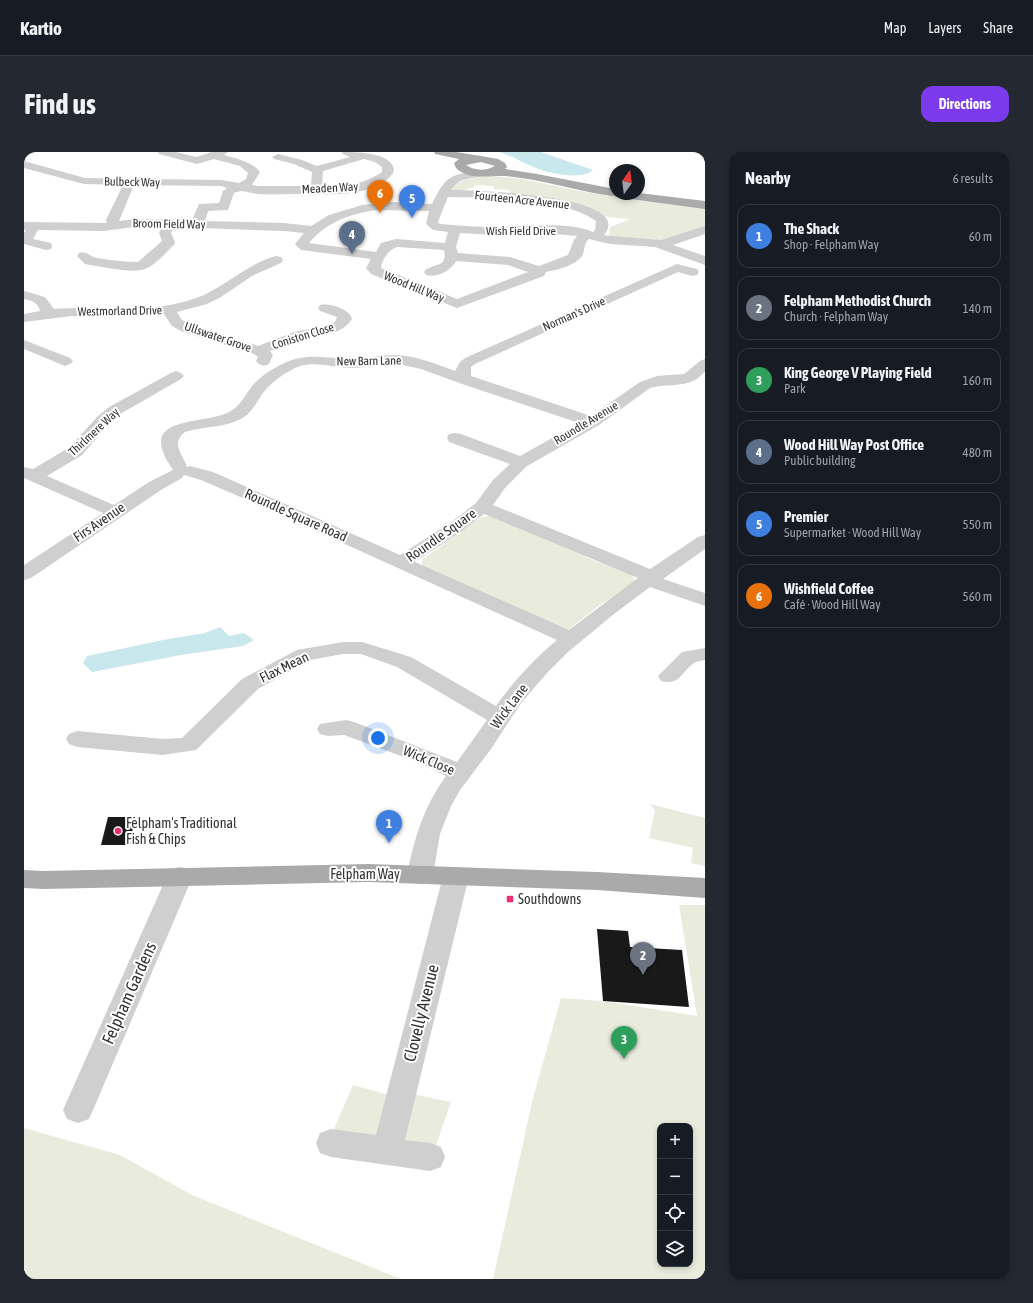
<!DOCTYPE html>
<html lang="en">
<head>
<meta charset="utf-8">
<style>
	body { margin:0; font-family:"Asap Condensed",sans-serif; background:#242831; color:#f1f3f6 }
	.controls { position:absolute; right:12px; bottom:12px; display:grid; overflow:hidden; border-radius:8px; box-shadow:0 2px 6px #0003 }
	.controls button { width:36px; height:36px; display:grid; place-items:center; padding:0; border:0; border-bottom:1px solid #363941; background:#171b24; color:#f1f3f6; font:20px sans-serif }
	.compass { position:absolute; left:585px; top:12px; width:36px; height:36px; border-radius:50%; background:#171b24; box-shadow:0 2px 6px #0003; rotate:14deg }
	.you { position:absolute; left:354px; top:586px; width:14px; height:14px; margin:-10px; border:3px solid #fff; border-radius:50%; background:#1a73e8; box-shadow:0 0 0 6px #1a73e833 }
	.badge { display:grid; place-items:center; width:26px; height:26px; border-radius:50%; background:#7c3aed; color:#fff; font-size:13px; font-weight:700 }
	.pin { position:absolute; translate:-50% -33px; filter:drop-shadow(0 1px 2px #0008) }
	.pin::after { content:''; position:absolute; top:21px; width:14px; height:12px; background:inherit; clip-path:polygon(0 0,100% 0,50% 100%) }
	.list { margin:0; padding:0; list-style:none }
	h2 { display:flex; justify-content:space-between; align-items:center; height:52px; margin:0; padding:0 16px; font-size:17px }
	h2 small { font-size:13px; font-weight:400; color:#9ea1a6 }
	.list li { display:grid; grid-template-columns:26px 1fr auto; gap:12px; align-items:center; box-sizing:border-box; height:64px; margin:0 8px 8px; padding:0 8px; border:1px solid #363941; border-radius:12px }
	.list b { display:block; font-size:15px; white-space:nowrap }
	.list p { margin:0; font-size:13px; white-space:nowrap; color:#9ea1a6 }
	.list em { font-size:13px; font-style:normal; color:#9ea1a6 }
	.icon { flex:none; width:22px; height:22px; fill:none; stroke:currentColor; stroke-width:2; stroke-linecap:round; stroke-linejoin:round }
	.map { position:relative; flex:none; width:681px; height:1127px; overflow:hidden; border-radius:12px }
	header { display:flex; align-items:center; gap:24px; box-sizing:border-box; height:56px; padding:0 20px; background:#171b24; border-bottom:1px solid #363941 }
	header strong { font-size:19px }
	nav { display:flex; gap:22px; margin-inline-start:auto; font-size:14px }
	.intro { display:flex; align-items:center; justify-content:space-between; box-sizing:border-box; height:96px; padding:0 24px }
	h1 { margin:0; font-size:28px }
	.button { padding:10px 18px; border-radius:12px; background:#7c3aed; color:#fff; font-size:14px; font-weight:700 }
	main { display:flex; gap:24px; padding:0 24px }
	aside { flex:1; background:#171b24; border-radius:12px; box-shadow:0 2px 6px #0003 }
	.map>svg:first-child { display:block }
	.green { fill:#e9ecdd; fill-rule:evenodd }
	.water { fill:#c9e8ed }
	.building { fill:#191919 }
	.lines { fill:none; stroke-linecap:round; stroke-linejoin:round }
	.minor { fill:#cfcfcf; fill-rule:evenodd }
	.major { fill:#aaa; fill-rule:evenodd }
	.poi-dot { fill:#ef2e6b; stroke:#fff; stroke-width:1.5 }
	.labels { text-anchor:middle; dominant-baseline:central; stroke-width:4; stroke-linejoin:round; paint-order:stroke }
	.far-street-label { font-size:12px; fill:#323232; stroke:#fff }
	.street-label { font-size:14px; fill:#323232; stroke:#fff }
	.poi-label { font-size:14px; fill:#323232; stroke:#fff; text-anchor:start }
	.near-street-label { font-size:17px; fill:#323232; stroke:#fff }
</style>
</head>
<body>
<header>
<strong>Kartio</strong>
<nav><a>Map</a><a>Layers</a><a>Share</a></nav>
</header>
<div class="intro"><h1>Find us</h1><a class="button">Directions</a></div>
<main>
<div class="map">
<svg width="681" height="1127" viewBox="0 0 681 1127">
	<rect width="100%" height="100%" fill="#fff"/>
	<g class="green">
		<path d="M 461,24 C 493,24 520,32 551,38 C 594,46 638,52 681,56 L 681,75 L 637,88 L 585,85 L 586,75 L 607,67 L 584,65 L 485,43 L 486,38 L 470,37 L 470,34 L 451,33 L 450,35 L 438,39 L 427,38 C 432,28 450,26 461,24 Z"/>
		<polygon points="465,364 492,373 571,409 605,421 609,425 611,431 576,453 544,478 400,416 398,412 399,407 457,365"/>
		<polygon points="626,652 681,666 681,714 667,711 669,696 625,686 631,659"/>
		<path d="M 655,753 L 681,753 L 681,1127 L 469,1127 L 508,950 L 537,846 L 579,849 L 673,864 ZM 636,974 L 666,974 L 666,1112 L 636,1112 Z"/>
		<polygon points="329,933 369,944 353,985 309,979"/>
		<polygon points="383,941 427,950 410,999 385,991 380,987"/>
		<polygon points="0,976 96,1003 168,1043 377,1127 0,1127"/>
	</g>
	<g class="water">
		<path d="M 475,0 L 517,0 L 569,18 C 567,19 564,22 561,22 C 550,26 523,21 512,16 C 499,11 488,4 475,0 Z"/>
		<polygon points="196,475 205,484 220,481 230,488 219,494 157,503 68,520 59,511 63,504 144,487 181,481"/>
	</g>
	<g class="building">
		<polygon points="84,665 111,665 106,693 77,693"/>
		<polygon points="573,777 604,779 606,795 658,798 665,855 579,849"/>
	</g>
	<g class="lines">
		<g class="minor">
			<path d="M 134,0 L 152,0 L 172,5 L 188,0 L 204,0 L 200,3 C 213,7 227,9 236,20 L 228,33 L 234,34 L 287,34 L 288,20 L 270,12 L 250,7 L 248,5 L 254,2 L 278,8 L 293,14 L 326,5 L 319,2 L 318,0 C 331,0 362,0 369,14 C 372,21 366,25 361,29 C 337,46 300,42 271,42 C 259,42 246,43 234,42 C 225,41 219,37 210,41 L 204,58 L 184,59 L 181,69 L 260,71 L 287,74 L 305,63 L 338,53 L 368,50 L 408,52 C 422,23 426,23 458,18 L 462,19 L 464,21 L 462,23 C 449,27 435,25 427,38 C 444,38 614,42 580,83 L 586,84 L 637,88 L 681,74 L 681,82 L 649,93 L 681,104 L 681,113 L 631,95 L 586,92 L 565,87 C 560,91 561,96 559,102 C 554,113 533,118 522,120 L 520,124 L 433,156 L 347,122 L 342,116 L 347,107 L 277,98 L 271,92 L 280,81 L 260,79 L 150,75 L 147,81 L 151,90 L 150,93 C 141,101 132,113 121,117 C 108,122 81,115 66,113 L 61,112 L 53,104 L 55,101 C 64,99 66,105 73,106 C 87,108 100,110 114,110 L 138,89 L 135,81 L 137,75 L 110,75 L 79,79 L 14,78 L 9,87 L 27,91 L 28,94 L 27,97 L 22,98 L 0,92 L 0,81 L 2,78 L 0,78 L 0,70 L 83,71 L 82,68 L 99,33 L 60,32 L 0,16 L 0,9 L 61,26 L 197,28 L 215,31 L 222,27 L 224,21 L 216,14 L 190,7 L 173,12 L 135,2 ZM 340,7 L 351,10 L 358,15 L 358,20 C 339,33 321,34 298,34 L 299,19 ZM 110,33 L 197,34 L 203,36 L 199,39 L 195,51 L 175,52 L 168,68 L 110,67 L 95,69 ZM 424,45 C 464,46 539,45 572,69 L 571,78 L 569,80 C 543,69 501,75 473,75 C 454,75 435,74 417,72 L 414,71 L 415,67 ZM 352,58 L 405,59 L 402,72 L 409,78 L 424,80 L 421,91 L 372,87 L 357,91 L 352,100 L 285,91 C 303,70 325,62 352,58 ZM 436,81 L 473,83 L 518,81 L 553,84 L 550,88 L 544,103 L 515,114 L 486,105 L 434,101 L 432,95 ZM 373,95 L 420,98 L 421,105 L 418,111 L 402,117 L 400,120 L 402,123 C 413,126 427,119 432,109 L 484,113 L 504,120 L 433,147 L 357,116 C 358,108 364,98 373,95 Z"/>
			<path d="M 252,104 L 257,105 L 259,108 L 257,111 L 228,124 L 197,145 L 183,152 L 153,160 L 158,168 L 167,173 L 234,194 L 270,180 L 306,173 L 311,170 L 313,165 L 296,159 L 294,156 L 296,153 C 305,151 326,157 328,167 C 316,185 297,181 278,187 C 267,190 257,195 246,199 L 249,203 L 245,212 L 240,214 L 235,212 L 232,209 L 234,205 L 230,202 L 157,179 L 148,174 L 140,162 L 126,164 L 48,164 L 0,170 L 0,162 L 16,159 C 14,150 8,149 0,147 L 0,139 L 21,145 L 30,157 C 76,153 127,163 172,146 C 200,136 222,112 252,104 Z"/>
			<path d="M 653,112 L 673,117 L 675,120 L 673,123 L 668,124 L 654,120 L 451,212 L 447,215 L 447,224 L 567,264 L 616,230 L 633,224 L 660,222 L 676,209 L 681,207 L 681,220 C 678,222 675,226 671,228 C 658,235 640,232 626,236 L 575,273 L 503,314 L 481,336 L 469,353 L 626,417 L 674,385 L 681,383 L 681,397 L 639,427 L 681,441 L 681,454 L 626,435 L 590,462 L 544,500 L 523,521 L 497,551 L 467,597 L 436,638 L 427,654 L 416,682 L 409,723 L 405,730 L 396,732 L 387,730 L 383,723 C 390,687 400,654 422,624 L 396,611 L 320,583 L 304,584 L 296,582 L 293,577 L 296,572 L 322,568 L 330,570 L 433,610 L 463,568 L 373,515 L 337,502 L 319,502 L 286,508 L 234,537 L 172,598 L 139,603 L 53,595 L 45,592 L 42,587 L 45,582 L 53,579 L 139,587 L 158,586 L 218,527 L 273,498 L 319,490 L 338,490 L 387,505 L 472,554 C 489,530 510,507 533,488 L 228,350 L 177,328 L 160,323 L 158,326 L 137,338 L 7,426 L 0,428 L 0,413 L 79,361 L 0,326 L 0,315 L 9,317 L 46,295 L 73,265 L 85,255 L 147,221 L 152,219 L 157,221 L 160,224 L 157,227 L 96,262 L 85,272 L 58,303 L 23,324 L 90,353 L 125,330 L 149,318 C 110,262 177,274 205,260 C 217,254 221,242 229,233 C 235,226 243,220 251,216 C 278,199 298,206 327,207 C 342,207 355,203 370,203 C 391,203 412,212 431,219 L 436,210 L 441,206 ZM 365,212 L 379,213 L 397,217 L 438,232 L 555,271 L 496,304 L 437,282 L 431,281 L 425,282 L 423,286 L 425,290 L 486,312 L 469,328 L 452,351 L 426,371 L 376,403 L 189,320 L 166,314 L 163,315 C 159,302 146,292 161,280 C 180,274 203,276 220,265 C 229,259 233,249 239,241 C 248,229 263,219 276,214 C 292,209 312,216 328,216 C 341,216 353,213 365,212 ZM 460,362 L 614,426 L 545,478 L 391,410 L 438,379 Z"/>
			<polygon points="0,188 46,206 49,209 46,212 41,214 0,197"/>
			<path d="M 681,496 L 681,508 C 678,509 674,509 672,510 C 657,518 658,534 637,529 L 634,524 L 658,500 Z"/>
			<polygon points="156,715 165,717 169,724 69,958 65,967 54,971 43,967 39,958 143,724 147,717"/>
			<polygon points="432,715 441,717 445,724 381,988 406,991 417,995 421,1005 417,1015 406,1019 307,1005 296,1001 292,991 296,981 307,977 352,983 419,724 423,717"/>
		</g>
		<g class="major">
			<path d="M 410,0 L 432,0 L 457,4 L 474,7 L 481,11 L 483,15 L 481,17 L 513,22 L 591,37 L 591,42 L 615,42 L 615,41 L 681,49 L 681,57 C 646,52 610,48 575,42 C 544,36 514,27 482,24 C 465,23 446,29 432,16 L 430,11 L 435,7 L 411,2 ZM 457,10 L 471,14 C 462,19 450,19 442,13 Z"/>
			<polygon points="344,712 573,720 681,726 681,746 573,738 344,730 19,737 0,736 0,718 19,719"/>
		</g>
	</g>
	<g class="poi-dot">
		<circle cx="94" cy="679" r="4"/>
		<rect x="482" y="743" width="8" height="8" rx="2"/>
	</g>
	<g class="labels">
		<g class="far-street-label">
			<text transform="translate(108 30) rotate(1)">Bulbeck Way</text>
			<text transform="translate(306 36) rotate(-3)">Meaden Way</text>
			<text transform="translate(498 48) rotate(6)">Fourteen Acre Avenue</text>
			<text transform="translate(145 72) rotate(1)">Broom Field Way</text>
			<text x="497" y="79">Wish Field Drive</text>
			<text transform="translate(390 135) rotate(22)">Wood Hill Way</text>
			<text transform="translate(96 159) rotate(-1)">Westmorland Drive</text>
			<text transform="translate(550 162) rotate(-24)">Norman's Drive</text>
			<text transform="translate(279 184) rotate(-17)">Coniston Close</text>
			<text transform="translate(194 185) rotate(19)">Ullswater Grove</text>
			<text transform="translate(345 209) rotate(-1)">New Barn Lane</text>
			<text transform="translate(562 271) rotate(-31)">Roundle Avenue</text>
			<text transform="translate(70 280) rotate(-43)">Thirlmere Way</text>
		</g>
		<g class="street-label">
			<text transform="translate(272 363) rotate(24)">Roundle Square Road</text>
			<text transform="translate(75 370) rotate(-34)">Firs Avenue</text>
			<text transform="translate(417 383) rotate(-35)">Roundle Square</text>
			<text transform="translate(260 515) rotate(-26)">Flax Mean</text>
			<text transform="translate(485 554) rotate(-53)">Wick Lane</text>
			<text transform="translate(405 608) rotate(23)">Wick Close</text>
			<text x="341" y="722">Felpham Way</text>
		</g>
		<g class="poi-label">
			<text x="102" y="671">Felpham's Traditional<tspan x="102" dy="16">Fish &amp; Chips</tspan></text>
			<text x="494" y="747">Southdowns</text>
		</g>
		<g class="near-street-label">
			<text transform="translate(105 841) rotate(-66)">Felpham Gardens</text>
			<text transform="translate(397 861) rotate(-76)">Clovelly Avenue</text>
		</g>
	</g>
</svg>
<div class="controls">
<button>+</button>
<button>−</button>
<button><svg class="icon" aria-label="locate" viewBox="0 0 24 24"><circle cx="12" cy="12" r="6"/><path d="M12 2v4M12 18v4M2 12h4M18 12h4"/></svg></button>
<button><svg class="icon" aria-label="layers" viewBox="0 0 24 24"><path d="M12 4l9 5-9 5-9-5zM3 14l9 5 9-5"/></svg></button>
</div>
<svg class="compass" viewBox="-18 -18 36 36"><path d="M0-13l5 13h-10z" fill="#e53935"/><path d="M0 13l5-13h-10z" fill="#9ea1a6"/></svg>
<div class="you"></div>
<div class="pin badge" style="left:365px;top:691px;background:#3f7fe0">1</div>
<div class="pin badge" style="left:619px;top:823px;background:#6b7280">2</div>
<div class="pin badge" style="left:600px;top:907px;background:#2e9e5b">3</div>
<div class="pin badge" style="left:328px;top:102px;background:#5c6f8a">4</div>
<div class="pin badge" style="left:388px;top:66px;background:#3f7fe0">5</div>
<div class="pin badge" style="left:356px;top:61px;background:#e8710a">6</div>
</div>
<aside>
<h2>Nearby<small>6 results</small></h2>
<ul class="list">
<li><span class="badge" style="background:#3f7fe0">1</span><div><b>The Shack</b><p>Shop · Felpham Way</p></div><em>60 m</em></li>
<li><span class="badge" style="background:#6b7280">2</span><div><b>Felpham Methodist Church</b><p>Church · Felpham Way</p></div><em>140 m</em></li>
<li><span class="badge" style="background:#2e9e5b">3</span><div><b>King George V Playing Field</b><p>Park</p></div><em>160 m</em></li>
<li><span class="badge" style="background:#5c6f8a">4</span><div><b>Wood Hill Way Post Office</b><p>Public building</p></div><em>480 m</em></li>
<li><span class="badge" style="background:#3f7fe0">5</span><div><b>Premier</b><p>Supermarket · Wood Hill Way</p></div><em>550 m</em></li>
<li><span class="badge" style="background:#e8710a">6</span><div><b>Wishfield Coffee</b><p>Café · Wood Hill Way</p></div><em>560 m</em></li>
</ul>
</aside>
</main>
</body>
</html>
